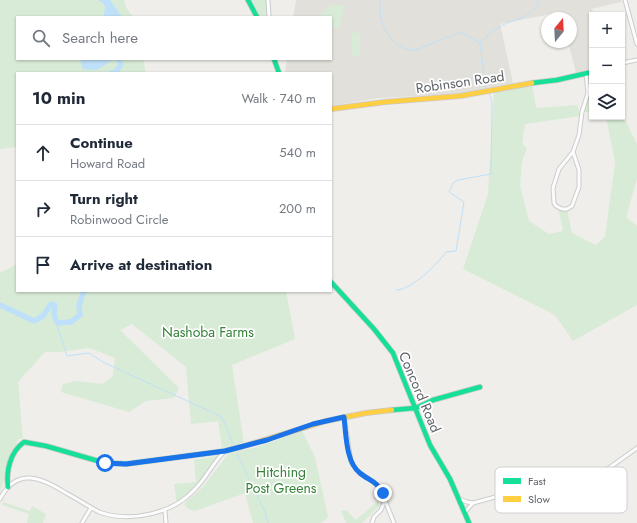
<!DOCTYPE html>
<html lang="en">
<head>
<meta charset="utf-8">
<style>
	body { margin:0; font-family:Jost,sans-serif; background:#f2f2f3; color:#1f2937 }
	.controls { position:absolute; right:12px; top:12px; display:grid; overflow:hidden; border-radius:0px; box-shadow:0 1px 3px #0004 }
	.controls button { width:36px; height:36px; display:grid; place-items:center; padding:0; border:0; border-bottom:1px solid #e0e1e3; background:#fff; color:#1f2937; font:20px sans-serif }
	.compass { position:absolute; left:541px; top:12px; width:36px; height:36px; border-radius:50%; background:#fff; box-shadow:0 1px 3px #0004; rotate:18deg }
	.stop { position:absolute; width:12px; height:12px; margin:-9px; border:3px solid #1a73e8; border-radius:50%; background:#fff }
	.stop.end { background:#1a73e8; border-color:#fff; box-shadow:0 1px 4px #0008 }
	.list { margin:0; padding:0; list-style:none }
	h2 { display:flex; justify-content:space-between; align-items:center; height:52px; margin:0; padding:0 16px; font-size:17px }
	h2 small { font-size:13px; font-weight:400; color:#747a83 }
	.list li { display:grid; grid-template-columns:26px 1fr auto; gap:12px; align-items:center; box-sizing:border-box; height:56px; padding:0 16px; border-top:1px solid #e0e1e3 }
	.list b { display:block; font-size:15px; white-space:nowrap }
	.list p { margin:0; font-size:13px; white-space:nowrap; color:#747a83 }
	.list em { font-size:13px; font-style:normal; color:#747a83 }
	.icon { flex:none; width:22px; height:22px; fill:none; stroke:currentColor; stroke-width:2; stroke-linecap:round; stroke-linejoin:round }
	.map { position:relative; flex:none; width:637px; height:523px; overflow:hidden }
	.search { position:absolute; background:#fff; box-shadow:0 1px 3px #0004; left:16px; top:16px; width:316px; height:44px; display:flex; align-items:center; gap:10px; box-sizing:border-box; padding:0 14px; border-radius:0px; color:#747a83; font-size:15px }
	.panel { position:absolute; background:#fff; box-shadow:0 1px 3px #0004; left:16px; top:72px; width:316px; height:220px; border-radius:0px }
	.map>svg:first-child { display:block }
	.education { fill:#e2e0da }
	.green { fill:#d8ebd6 }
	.water { fill:#bfe0f9 }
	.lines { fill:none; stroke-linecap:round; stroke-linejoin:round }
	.stream { stroke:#bfe0f9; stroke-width:1 }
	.river { stroke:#bfe0f9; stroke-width:5.5 }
	.street-casing { stroke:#cbcccc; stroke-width:5 }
	.fast-casing { stroke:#cacacb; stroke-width:6 }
	.slow-casing { stroke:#cacacb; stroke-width:6 }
	.street { stroke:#fdfcfc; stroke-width:3 }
	.fast { stroke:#16e098; stroke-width:4.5 }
	.slow { stroke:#ffcf43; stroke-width:4.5 }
	.route { stroke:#1a73e8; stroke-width:5 }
	.labels { text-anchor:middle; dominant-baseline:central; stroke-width:3.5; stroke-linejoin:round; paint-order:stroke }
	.street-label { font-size:14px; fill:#5f6368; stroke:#fff }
	.park-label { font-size:14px; fill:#348238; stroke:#fff }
	.key { fill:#fff; stroke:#cfd0d2; stroke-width:1 }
	.key-label { font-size:11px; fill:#5f6368 }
</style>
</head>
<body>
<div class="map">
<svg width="637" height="523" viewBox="0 0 637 523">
	<rect width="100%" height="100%" fill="#efeeea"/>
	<polygon class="education" points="296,0 621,0 621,2 592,9 594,15 592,15 592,68 576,73 568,42 571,42 571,18 562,18 561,12 500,24 513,83 456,94 379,98 331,106 331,73 285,73 287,59 331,59 331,17 293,17"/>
	<g class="green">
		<polygon points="0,0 124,0 126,7 133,17 17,17 17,59 143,59 146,73 17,73 17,147 0,149"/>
		<polygon points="252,0 267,0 267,17 260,17"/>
		<path d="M 335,4 L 345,6 L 339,28 L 331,26 L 331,17 L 320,17 C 323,10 327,6 335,4 Z"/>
		<polygon points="354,32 359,33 360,39 360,55 357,57 352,54 352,33"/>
		<polygon points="592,72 592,112 582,112 588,90 586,74"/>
		<polygon points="532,83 536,108 577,105 581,116 525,124 522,144 527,148 522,162 520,186 529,221 549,234 563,231 558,208 567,209 572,233 596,245 605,237 615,162 606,117 622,117 622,114 637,144 637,179 626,217 637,226 637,305 573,341 555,315 463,269 488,194 494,90"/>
		<polygon points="17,264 17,291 286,291 295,339 232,365 244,443 222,448 218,421 191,424 186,367 132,324 120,330 179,388 174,398 146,401 129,412 61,392 63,384 77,381 103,384 113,376 115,358 89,348 59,352 45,352 18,382 23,438 18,439 0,493 0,273"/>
		<polygon points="302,431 315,457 328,517 321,523 253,523 245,493 195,511 188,509 184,504 203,487 228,454 257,447"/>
		<path d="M 223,455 C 209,475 197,493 177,506 L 174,484 L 196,482 L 194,460 Z"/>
		<polygon points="378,501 379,506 362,523 346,523 341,511 346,510 356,520"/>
		<polygon points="3,502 30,511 32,506 46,514 43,523 27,523 29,514 2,505"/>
	</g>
	<g class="water">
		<polygon points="98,0 110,0 122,17 103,17 105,8 104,4"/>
		<path d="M 80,59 L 112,59 L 113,60 C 98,68 100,73 82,68 Z"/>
	</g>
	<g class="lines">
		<g class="stream">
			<path d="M 380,0 C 380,6 380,13 381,19 C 386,36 398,51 416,50 L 461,32 L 480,43 L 486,89"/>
			<path d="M 480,43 C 485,38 491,32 497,28 C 513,18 531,21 539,0"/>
			<path d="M 396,290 C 412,290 437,264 446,252 L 456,251 L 464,202 L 449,192 L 453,183 L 458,180 L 491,174 L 492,102 L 489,93"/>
			<polyline points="55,318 67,356 89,353 103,362 222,417 233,444"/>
			<polyline points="237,454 265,512 268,523"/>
		</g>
		<g class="river">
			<polyline points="112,73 116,72 121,64 118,59"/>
			<path d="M 0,305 L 34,321 L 43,316 L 51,304 L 55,305 C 54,313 53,317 58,323 L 71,322 L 80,315 L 79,305 L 84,291"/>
		</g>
		<g class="street-casing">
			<g id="street">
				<polyline points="268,0 269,17"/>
				<polyline points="625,0 637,44"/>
				<polyline points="622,63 637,60"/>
				<polyline points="573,152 579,170 579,187 572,206 567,209 562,209 556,206 554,203 553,188 559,169 573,152 579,135 582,112 588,93 586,74"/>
				<polyline points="344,417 351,462 359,473 374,482 380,488 394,523"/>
				<path d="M 0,499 C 17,466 42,478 66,493 C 77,499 88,506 99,512 C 130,523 174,514 196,488 C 207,477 214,461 225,451"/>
				<polyline points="460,499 467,502 473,503 532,487 587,480 602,473 637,448"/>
				<polyline points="165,511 166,523"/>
				<polyline points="465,512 473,503"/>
				<polyline points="82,523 91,508"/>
				<polyline points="372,523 374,517 381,510 385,500"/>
			</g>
		</g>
		<g class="fast-casing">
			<g id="fast">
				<polyline points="248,0 257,17"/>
				<polyline points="274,59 279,73"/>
				<polyline points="532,83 557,80 592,72"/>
				<polyline points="331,282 374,329 393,353 430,445 450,479 469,523"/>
				<polyline points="392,410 416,408 433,400 480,387"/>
				<path d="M 8,487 C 6,471 10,452 24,442 L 46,446 L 105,463 L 126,464 L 225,451 L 241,447"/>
			</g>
		</g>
		<g class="slow-casing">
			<g id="slow">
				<polyline points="331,109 385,102 460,96 532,83"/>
				<polyline points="241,447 326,421 366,413 392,410"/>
			</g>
		</g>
		<use href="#street" class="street"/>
		<use href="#fast" class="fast"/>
		<use href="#slow" class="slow"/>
	</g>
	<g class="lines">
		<path class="route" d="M 105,463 L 126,464 L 225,451 L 267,440 L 313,424 L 344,417 C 346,434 346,463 360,473 C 368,480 378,482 383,493"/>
	</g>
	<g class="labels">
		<g class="street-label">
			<text transform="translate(460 82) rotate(-8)">Robinson Road</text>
			<text transform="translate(420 392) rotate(67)">Concord Road</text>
		</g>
		<g class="park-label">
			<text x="208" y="332">Nashoba Farms</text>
			<text x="281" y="472">Hitching<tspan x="281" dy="16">Post Greens</tspan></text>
		</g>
	</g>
	<rect x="495" y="467" width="132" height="46" rx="6" class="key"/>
	<rect x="503" y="478" width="18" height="6" fill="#16e098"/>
	<rect x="503" y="496" width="18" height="6" fill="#ffcf43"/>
	<g class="key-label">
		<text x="528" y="485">Fast</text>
		<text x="528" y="503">Slow</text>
	</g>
</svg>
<div class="controls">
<button>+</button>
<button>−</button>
<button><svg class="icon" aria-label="layers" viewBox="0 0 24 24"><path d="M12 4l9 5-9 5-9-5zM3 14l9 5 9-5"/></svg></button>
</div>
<svg class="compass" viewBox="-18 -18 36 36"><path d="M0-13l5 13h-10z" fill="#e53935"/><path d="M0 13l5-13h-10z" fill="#747a83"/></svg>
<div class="stop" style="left:105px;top:463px"></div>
<div class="stop end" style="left:383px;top:493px"></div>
<div class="search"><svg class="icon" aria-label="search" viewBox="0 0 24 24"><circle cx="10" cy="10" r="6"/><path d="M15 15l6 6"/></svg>Search here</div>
<section class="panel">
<h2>10 min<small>Walk · 740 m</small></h2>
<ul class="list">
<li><svg class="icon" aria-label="ahead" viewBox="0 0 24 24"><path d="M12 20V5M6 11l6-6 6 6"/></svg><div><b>Continue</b><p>Howard Road</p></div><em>540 m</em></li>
<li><svg class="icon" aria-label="right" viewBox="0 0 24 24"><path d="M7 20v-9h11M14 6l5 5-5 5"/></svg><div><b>Turn right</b><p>Robinwood Circle</p></div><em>200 m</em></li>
<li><svg class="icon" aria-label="arrive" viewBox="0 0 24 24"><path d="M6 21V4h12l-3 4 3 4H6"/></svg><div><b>Arrive at destination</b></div></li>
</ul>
</section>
</div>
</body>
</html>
